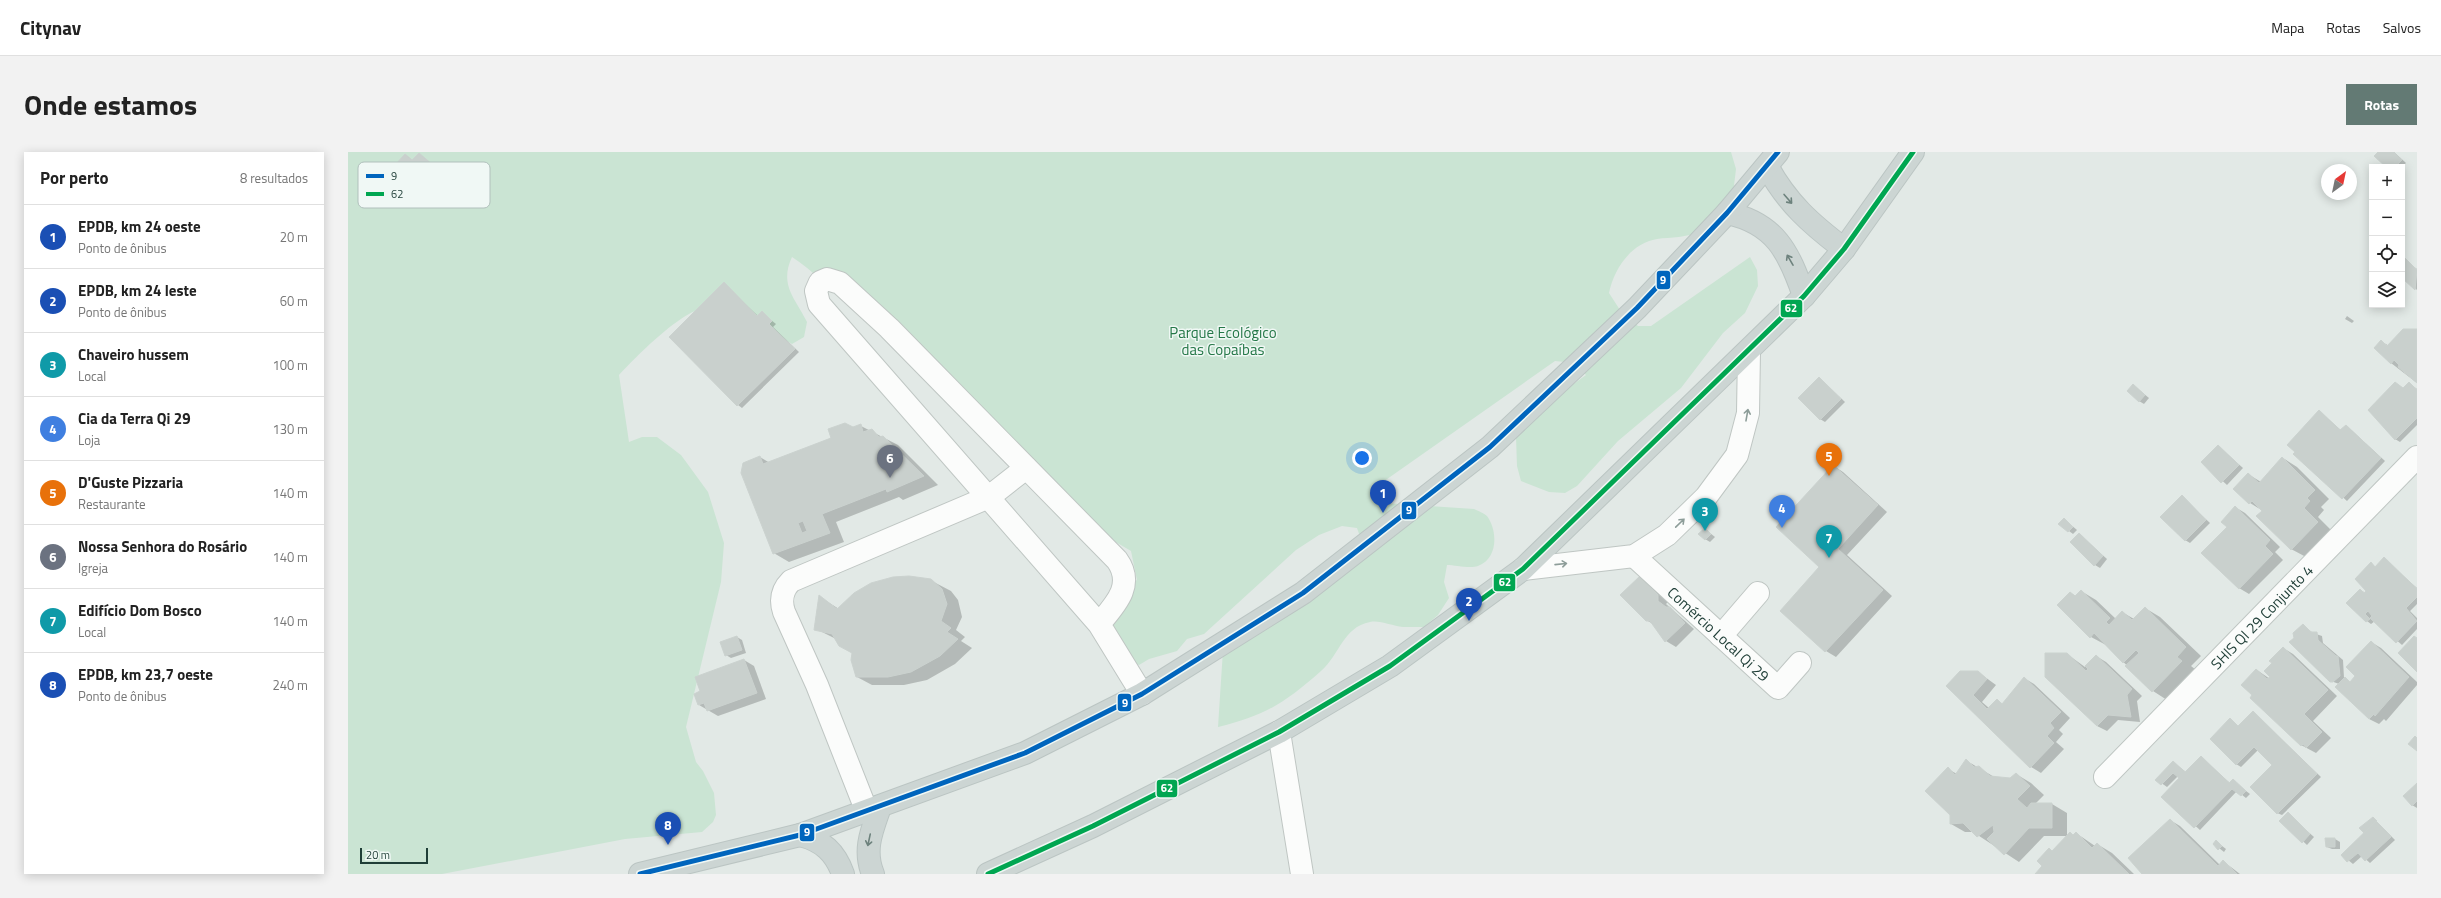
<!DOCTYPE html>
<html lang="pt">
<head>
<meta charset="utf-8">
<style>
	body { margin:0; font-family:"Titillium Web",sans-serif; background:#f2f2f2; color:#222 }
	.controls { position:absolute; right:12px; top:12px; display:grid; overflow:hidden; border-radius:0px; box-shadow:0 2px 10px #0003 }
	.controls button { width:36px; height:36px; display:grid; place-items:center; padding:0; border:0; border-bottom:1px solid #e0e0e0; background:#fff; color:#222; font:20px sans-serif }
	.compass { position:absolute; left:1973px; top:12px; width:36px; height:36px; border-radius:50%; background:#fff; box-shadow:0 2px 10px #0003; rotate:33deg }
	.scale { position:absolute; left:12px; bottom:10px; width:68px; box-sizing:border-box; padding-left:4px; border:2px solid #1f3e37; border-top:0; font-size:11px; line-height:14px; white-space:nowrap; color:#1f3e37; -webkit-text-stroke:3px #f0f8f5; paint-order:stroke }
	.you { position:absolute; left:1014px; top:306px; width:14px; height:14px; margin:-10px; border:3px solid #fff; border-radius:50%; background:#1a73e8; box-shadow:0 0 0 6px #1a73e833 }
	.badge { display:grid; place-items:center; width:26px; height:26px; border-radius:50%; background:#637a74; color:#fff; font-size:13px; font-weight:700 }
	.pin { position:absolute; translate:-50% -33px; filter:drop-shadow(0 1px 2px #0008) }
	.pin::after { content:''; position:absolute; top:21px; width:14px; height:12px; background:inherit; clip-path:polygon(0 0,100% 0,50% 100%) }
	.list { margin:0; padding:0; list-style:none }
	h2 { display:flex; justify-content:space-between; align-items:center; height:52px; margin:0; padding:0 16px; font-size:17px }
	h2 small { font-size:13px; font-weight:400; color:#767676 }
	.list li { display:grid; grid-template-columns:26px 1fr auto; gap:12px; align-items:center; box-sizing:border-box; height:64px; padding:0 16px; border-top:1px solid #e0e0e0 }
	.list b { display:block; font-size:15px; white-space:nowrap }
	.list p { margin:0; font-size:13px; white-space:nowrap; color:#767676 }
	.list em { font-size:13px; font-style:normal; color:#767676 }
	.icon { flex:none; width:22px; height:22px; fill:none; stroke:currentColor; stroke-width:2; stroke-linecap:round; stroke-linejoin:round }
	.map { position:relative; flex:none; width:2069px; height:722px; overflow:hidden; border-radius:0px }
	header { display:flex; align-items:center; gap:24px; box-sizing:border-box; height:56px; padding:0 20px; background:#fff; border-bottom:1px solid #e0e0e0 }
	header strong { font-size:19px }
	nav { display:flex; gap:22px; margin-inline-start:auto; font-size:14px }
	.intro { display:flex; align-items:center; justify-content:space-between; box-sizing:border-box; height:96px; padding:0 24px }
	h1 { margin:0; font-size:28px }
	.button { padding:10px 18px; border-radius:0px; background:#637a74; color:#fff; font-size:14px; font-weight:700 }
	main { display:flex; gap:24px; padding:0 24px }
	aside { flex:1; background:#fff; border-radius:0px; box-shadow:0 2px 10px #0003 }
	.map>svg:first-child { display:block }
	.green { fill:#cae4d3 }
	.shadow { fill:#0003 }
	.building { fill:#c9d0cd; stroke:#cbd2cf; fill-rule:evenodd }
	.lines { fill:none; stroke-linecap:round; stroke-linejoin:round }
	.minor-casing { stroke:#bfc6c3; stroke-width:24 }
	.major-casing { stroke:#bbc5c3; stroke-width:24 }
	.minor { stroke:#fbfcfb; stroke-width:22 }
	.major { stroke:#ccd5d3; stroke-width:22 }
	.bus-1-casing { stroke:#f0f8f5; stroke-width:8 }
	.bus-2-casing { stroke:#f0f8f5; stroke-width:8 }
	.bus-1 { stroke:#0065bd; stroke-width:5 }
	.bus-2 { stroke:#00a651; stroke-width:5 }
	.oneway { stroke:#6d827d }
	.oneway2 { stroke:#8d9d99 }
	.labels { text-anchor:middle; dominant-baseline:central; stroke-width:3; stroke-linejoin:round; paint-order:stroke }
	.park-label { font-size:15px; fill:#257848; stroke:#f0f8f5 }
	.street-label { font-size:15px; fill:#1f3e37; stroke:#f0f8f5 }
	.key { fill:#f0f8f5; stroke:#b1c0bc; stroke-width:1 }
	.key-label { font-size:11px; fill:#1f3e37 }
	.line-badge { stroke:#f0f8f5; stroke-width:1.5 }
	.badge-label { font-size:11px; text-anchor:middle; font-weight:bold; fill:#fff }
</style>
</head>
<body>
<header>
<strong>Citynav</strong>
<nav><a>Mapa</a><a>Rotas</a><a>Salvos</a></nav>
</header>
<div class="intro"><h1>Onde estamos</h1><a class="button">Rotas</a></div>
<main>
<aside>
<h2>Por perto<small>8 resultados</small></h2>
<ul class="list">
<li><span class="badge" style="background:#1a4fb4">1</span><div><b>EPDB, km 24 oeste</b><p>Ponto de ônibus</p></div><em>20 m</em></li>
<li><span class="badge" style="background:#1a4fb4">2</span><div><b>EPDB, km 24 leste</b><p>Ponto de ônibus</p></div><em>60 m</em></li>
<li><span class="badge" style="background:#0f9aa8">3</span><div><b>Chaveiro hussem</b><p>Local</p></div><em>100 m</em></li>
<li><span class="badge" style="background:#3f7fe0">4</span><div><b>Cia da Terra Qi 29</b><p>Loja</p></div><em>130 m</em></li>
<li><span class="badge" style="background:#e8710a">5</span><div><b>D'Guste Pizzaria</b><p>Restaurante</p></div><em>140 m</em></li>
<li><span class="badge" style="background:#6b7280">6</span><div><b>Nossa Senhora do Rosário</b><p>Igreja</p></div><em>140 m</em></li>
<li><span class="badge" style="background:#0f9aa8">7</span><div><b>Edifício Dom Bosco</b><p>Local</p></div><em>140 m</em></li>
<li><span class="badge" style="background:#1a4fb4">8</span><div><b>EPDB, km 23,7 oeste</b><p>Ponto de ônibus</p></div><em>240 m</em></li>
</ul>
</aside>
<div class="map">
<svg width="2069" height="722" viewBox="0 0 2069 722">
	<rect width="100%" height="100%" fill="#e2e9e6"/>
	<path class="green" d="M 0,0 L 1383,0 L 1388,17 L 1384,50 C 1374,59 1364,73 1352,79 C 1339,86 1323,85 1309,87 C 1283,91 1266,117 1261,141 L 1272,158 L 1290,174 L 1303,174 L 1402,105 L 1409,118 L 1410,134 L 1397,161 L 1375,181 L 1333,236 L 1270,289 L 1229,334 L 1217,341 L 1201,340 L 1173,329 L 1169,314 L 1168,285 L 1195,246 L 1227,231 L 1238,223 L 1226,211 L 1207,209 L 1032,332 L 1024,344 L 1036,351 L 1126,357 C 1130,359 1136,361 1139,364 C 1150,379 1150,407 1130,414 C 1122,417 1107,413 1099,413 L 1096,430 L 1101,446 L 1090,463 L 1076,475 C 1069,475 1062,475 1055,475 C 1044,474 1032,468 1022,470 C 995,475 991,504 973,519 C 937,551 916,564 870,575 L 875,498 L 1014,390 L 1009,376 L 994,374 L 971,383 L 948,398 L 856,482 L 839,487 L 829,499 L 801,507 L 791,513 L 758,493 L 776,436 L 789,428 L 783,399 L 766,389 L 501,151 C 480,137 465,118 444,105 C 431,133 447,146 459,170 L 456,185 L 444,192 C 417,176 392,159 360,156 C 337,154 286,207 271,223 L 281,290 L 294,285 L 309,285 L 333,303 L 360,340 L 376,391 L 373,430 L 338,575 L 348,610 L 355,619 L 366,641 L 368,663 L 365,670 L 354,680 L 277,687 L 94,722 L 0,722 Z"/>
	<g class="shadow">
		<polygon points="2032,0 2046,0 2058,11 2054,15 2039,15"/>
		<polygon points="71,2 89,16 64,44 59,41 58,3 65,9"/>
		<polygon points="2054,106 2069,117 2069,138 2054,124"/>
		<polygon points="376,132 410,164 418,164 428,172 425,175 451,200 394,256 390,253"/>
		<polygon points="1999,164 2006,169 2004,171 1997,167"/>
		<polygon points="2069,178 2069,231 2043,211 2033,189 2041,194"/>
		<polygon points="1472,226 1497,250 1477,270 1472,267"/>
		<polygon points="2061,231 2069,237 2069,273 2052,290 2047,287 2055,237"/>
		<polygon points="1785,233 1801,246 1796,252 1791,249"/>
		<polygon points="1972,260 1994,279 1998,274 2002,277 2037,309 1999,349 1946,301"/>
		<polygon points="513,274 550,293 590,333 555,348 551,345 488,370 496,390 441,410 424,400 412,305 422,311"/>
		<polygon points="1870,294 1895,316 1879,333 1854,310"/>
		<polygon points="1935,306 1949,315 1981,347 1973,355 1976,358 1970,365 1984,379 1958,405 1943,397 1915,359 1902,351 1886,337 1900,322 1913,330"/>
		<polygon points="1486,314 1495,320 1539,360 1499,403 1544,444 1488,505 1478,499 1434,459 1473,415"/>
		<polygon points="1834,345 1862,371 1842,391 1837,388"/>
		<polygon points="1887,355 1897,361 1932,395 1927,400 1935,408 1901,442 1891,436"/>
		<polygon points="1716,367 1729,378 1725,382 1721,379"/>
		<polygon points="1357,377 1367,385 1362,390 1357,387"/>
		<polygon points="1731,382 1759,407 1752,416 1747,413"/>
		<polygon points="2036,407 2069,436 2069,452 2062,459 2069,466 2069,477 2054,493 2027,469 2023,472 2019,469 1999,451 2012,438 2018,441 2023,412 2028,415"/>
		<polygon points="1293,426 1300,430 1320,450 1318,452 1346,477 1328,495 1318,489 1307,473 1298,468"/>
		<polygon points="580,427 603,439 610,448 614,465 608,478 617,485 613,489 624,496 607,512 579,528 556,533 524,533 509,525 505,501 488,487 468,477 472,445 491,457"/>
		<polygon points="1733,439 1748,448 1768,467 1774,460 1786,467 1797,456 1812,465 1853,504 1843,514 1848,518 1819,548 1805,539 1758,493 1743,485 1722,441 1728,444"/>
		<polygon points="1955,473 1965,481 1974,484 1975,491 1995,508 1996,526 2003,530 2009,524 2023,490 2033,496 2069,530 2069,533 2038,569 2036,567 2031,572 2021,567 1991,532 1983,529 1947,486"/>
		<polygon points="389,485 394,488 398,501 383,506 378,503"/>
		<polygon points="1935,496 1945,502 1989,544 1965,569 1983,586 1968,601 1953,593 1906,543 1909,518 1922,527 1925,511"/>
		<polygon points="1719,502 1737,515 1748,504 1758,510 1794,544 1789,549 1792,570 1770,568 1759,579 1749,574"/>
		<polygon points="396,508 406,514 418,547 370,564 351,553"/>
		<polygon points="1630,520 1648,533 1634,550 1641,556 1649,548 1655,552 1676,526 1686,532 1722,566 1711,578 1715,582 1708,590 1716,597 1693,621 1683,615 1599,534"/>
		<polygon points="1905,560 1973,625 1934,663 1929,661 1926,613 1910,598 1893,615 1888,612 1882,568 1891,575"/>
		<polygon points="1853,605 1882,631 1885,629 1902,642 1898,646 1889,639 1852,678 1815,645 1832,626 1830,624 1819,635 1809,628 1825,610 1838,620"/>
		<polygon points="1619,609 1648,626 1662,627 1668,622 1683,631 1696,643 1687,652 1704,652 1719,661 1719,684 1696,684 1671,710 1625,680 1617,680 1603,672 1600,617 1609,622"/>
		<polygon points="2069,632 2069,656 2064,653"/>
		<polygon points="1940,662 1966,685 1959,693 1933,669"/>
		<polygon points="2025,666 2047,688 2022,711 2014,704 2005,712 1994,703 2017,681"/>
		<polygon points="1822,668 1832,674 1872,713 1875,709 1892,722 1797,722"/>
		<polygon points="1728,681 1747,694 1749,692 1764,701 1786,722 1688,722 1705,700"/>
		<polygon points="1987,687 1992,690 1992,697 1984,697 1979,695"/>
		<polygon points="1869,690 1878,697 1876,700 1866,692"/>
	</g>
	<g class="building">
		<polygon points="2030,0 2045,0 2054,8 2047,15 2038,15 2026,4"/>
		<polygon points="71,1 85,13 59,42 37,24 57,2 64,8"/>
		<polygon points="2055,104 2069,118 2067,138 2054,126"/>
		<polygon points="376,130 409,164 414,159 424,169 421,172 447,197 389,254 321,185"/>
		<polygon points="2055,177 2069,177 2069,231 2050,215 2051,213 2046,208 2043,212 2026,196 2033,188 2039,194"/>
		<polygon points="1471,225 1493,247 1472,268 1450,246"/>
		<polygon points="2047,230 2055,236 2061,230 2069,238 2069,266 2047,288 2020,258"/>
		<polygon points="1785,232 1797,243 1791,250 1779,239"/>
		<polygon points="1971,258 1992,278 1998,273 2033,306 1994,347 1945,302 1947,300 1939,293"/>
		<path d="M 497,271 L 505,275 L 513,272 L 515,280 L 524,277 L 531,285 L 535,284 L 576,324 L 539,340 L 538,337 L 474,362 L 482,381 L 425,402 L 393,321 L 395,311 L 412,304 L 415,312 L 483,286 L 480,277 ZM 455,369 L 459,379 L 454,381 L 450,371 Z"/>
		<polygon points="1870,293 1891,313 1873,331 1853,310"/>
		<polygon points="1934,305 1967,338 1959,346 1962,349 1956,356 1970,370 1943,398 1908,364 1914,359 1904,349 1901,352 1885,337 1900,321 1911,331"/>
		<polygon points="1485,313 1530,353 1490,397 1535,438 1477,500 1432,459 1471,415 1428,375"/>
		<polygon points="1834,343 1858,368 1837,389 1812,365"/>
		<polygon points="1887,354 1922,388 1917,394 1925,402 1891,437 1853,401 1879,375 1873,370"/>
		<polygon points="1716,366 1725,375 1720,380 1710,372"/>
		<polygon points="1357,376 1363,382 1357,388 1350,382"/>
		<polygon points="1731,381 1755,404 1746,414 1722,390"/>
		<polygon points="2036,405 2069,437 2069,445 2058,456 2069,469 2048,491 2022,466 2024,464 2020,459 2017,462 2022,467 2018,470 1998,451 2012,437 2016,441 2018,439 2007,427 2023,410 2027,415"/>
		<polygon points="561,424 583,427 594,437 599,452 593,469 603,476 599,480 610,487 592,504 563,520 540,525 508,525 503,508 504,501 491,494 484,482 466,478 471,443 489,457 506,441 523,431 545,425"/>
		<polygon points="1292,424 1298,430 1304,424 1308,429 1302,435 1310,443 1310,449 1318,455 1322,455 1337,471 1317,490 1302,469 1298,469 1272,443"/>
		<polygon points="1733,438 1762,466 1758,470 1761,473 1774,459 1784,468 1797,455 1838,495 1829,505 1834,509 1804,540 1777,514 1791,501 1788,498 1775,511 1746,481 1742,486 1709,453 1722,440 1727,444"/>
		<polygon points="1955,472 1963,480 1969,480 1970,488 1988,504 1990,504 1992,524 1985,530 1982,530 1941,490 1946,486 1945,481"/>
		<polygon points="389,484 394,498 377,504 372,490"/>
		<polygon points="2066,484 2069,486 2069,520 2050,501"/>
		<polygon points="2023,489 2061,525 2027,564 2026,562 2021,567 1987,535 1997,525 2002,530 2007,524 1998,515"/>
		<polygon points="1935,495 1980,538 1956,562 1974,580 1958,596 1955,592 1953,594 1902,546 1904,543 1893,533 1908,517 1919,527 1922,525 1916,519 1924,511 1921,509"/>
		<polygon points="1697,501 1719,501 1738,519 1740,517 1737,514 1748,503 1784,537 1779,543 1783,565 1760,563 1749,574 1697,525"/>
		<polygon points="396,507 409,541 359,559 356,551 350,553 346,542 352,539 347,525"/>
		<polygon points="1612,519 1630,519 1639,527 1625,543 1639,557 1649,547 1654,552 1676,525 1713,560 1702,571 1706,576 1699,584 1706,591 1682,616 1598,534"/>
		<polygon points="1905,559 1969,622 1929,662 1902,635 1924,613 1906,595 1888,613 1862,587 1882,566 1890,574"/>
		<polygon points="2067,584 2069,586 2069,599 2060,592"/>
		<polygon points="1853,604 1881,631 1885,627 1898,639 1893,644 1884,637 1846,676 1813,645 1831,626 1825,621 1813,633 1807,628 1825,609 1837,620"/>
		<polygon points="1618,607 1626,615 1631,614 1642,624 1662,626 1668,621 1682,634 1669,647 1679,656 1683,651 1704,651 1704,676 1681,676 1656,703 1639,687 1646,680 1645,673 1629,685 1615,671 1602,672 1602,663 1577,639 1600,615 1607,623"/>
		<polygon points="2069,631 2069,649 2064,654 2055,644"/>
		<polygon points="1940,660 1962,682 1954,691 1931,669"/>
		<polygon points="2025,665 2029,669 2016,681 2011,676"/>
		<polygon points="1822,667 1870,714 1875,708 1889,722 1794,722 1780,706"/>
		<polygon points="2028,669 2043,685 2017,709 2010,701 1999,710 1993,703"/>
		<polygon points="1722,680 1725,683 1728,680 1744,696 1749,691 1781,722 1687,722 1694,714 1689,709 1701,696 1704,699"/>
		<polygon points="1977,686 1987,686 1987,695 1978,695"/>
		<polygon points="1868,688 1874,694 1870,698 1865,692"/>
	</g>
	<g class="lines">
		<g class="minor-casing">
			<g id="minor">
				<path id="s1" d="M 1286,404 L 1430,536 L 1452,511"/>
				<polyline points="1175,417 1286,404 1319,383 1358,345 1389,303 1400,261 1401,199"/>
				<path d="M 751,472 C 767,453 787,433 769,408 L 541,176 L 492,131 L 479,127 L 472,130 L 468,139 L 471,152 L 751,472 L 794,542"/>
				<polyline points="1373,484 1410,441"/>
				<polyline points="931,580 954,722"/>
				<path id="s2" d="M 1757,625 L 2069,305"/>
				<path d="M 519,660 L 469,533 L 436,460 C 432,448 434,438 443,429 L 641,345 L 678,316"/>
			</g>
		</g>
		<g class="major-casing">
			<g id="major">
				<path d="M 1419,14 C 1439,51 1463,72 1496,97"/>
				<path d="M 1379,61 C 1427,71 1441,100 1456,144"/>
				<path d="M 452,683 C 475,689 487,700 495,722"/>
				<polyline points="292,722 452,683 677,601 794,542 955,441 1142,295 1289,156 1379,61 1430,0"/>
				<path d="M 525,722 C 515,698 524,678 532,655"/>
				<polyline points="640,722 745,674 931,580 1042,514 1175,417 1456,144 1496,97 1565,0"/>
			</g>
		</g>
		<use href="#minor" class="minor"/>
		<use href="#major" class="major"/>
		<g class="bus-1-casing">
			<polyline id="bus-1" points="292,722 452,683 677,601 794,542 955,441 1142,295 1289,156 1379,61 1430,0"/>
		</g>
		<g class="bus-2-casing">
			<polyline id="bus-2" points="640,722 745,674 931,580 1042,514 1175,417 1456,144 1496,97 1565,0"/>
		</g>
		<use href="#bus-1" class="bus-1"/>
		<use href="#bus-2" class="bus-2"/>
	</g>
	<defs><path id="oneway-shaft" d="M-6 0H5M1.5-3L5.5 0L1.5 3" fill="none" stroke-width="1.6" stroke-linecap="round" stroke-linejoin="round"/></defs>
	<g class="oneway">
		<use href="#oneway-shaft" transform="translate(1440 47) rotate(49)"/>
		<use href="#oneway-shaft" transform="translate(1442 108) rotate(-120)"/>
		<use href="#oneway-shaft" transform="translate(521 688) rotate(102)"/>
	</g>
	<g class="oneway2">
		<use href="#oneway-shaft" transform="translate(1399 263) rotate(-80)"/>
		<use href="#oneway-shaft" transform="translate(1332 371) rotate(-44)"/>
		<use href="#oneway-shaft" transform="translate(1213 412) rotate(-6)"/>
	</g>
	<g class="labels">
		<g class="park-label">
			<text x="875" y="180">Parque Ecológico<tspan x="875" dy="17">das Copaíbas</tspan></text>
		</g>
		<g class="street-label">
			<text stroke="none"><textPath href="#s2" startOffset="224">SHIS QI 29 Conjunto 4</textPath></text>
			<text stroke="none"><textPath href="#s1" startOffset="115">Comércio Local Qi 29</textPath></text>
		</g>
	</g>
	<rect x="10" y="10" width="132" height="46" rx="6" class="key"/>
	<rect x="18" y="22" width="18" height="4" fill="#0065bd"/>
	<rect x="18" y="40" width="18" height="4" fill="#00a651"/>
	<g class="key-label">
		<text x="43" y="28">9</text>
		<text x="43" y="46">62</text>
	</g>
	<g class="line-badge">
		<rect x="1308" y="118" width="15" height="20" rx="4" fill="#0065bd"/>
		<rect x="1432" y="147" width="23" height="19" rx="4" fill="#00a651"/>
		<rect x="1053" y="349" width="16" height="19" rx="4" fill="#0065bd"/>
		<rect x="1145" y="421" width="23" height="19" rx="4" fill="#00a651"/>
		<rect x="769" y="541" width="15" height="19" rx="4" fill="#0065bd"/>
		<rect x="808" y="627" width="22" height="19" rx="4" fill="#00a651"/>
		<rect x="451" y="671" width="16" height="19" rx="4" fill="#0065bd"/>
	</g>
	<g class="badge-label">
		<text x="1315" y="132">9</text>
		<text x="1443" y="160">62</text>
		<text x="1061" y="362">9</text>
		<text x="1157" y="434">62</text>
		<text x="777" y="555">9</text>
		<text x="819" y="640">62</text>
		<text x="459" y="684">9</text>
	</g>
</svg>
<div class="controls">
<button>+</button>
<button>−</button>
<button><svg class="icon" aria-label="locate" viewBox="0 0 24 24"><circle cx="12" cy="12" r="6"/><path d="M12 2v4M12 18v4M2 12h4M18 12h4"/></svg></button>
<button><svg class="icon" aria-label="layers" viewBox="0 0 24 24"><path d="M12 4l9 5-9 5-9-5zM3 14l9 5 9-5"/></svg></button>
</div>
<svg class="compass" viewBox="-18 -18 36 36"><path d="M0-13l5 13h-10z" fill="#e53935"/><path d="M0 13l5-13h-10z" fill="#767676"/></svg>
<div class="scale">20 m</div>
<div class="you"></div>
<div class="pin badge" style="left:1035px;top:361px;background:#1a4fb4">1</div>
<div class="pin badge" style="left:1121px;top:469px;background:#1a4fb4">2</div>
<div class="pin badge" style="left:1357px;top:379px;background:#0f9aa8">3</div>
<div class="pin badge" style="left:1434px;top:376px;background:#3f7fe0">4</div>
<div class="pin badge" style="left:1481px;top:324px;background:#e8710a">5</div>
<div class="pin badge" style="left:542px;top:326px;background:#6b7280">6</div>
<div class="pin badge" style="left:1481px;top:406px;background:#0f9aa8">7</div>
<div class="pin badge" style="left:320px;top:693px;background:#1a4fb4">8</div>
</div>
</main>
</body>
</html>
